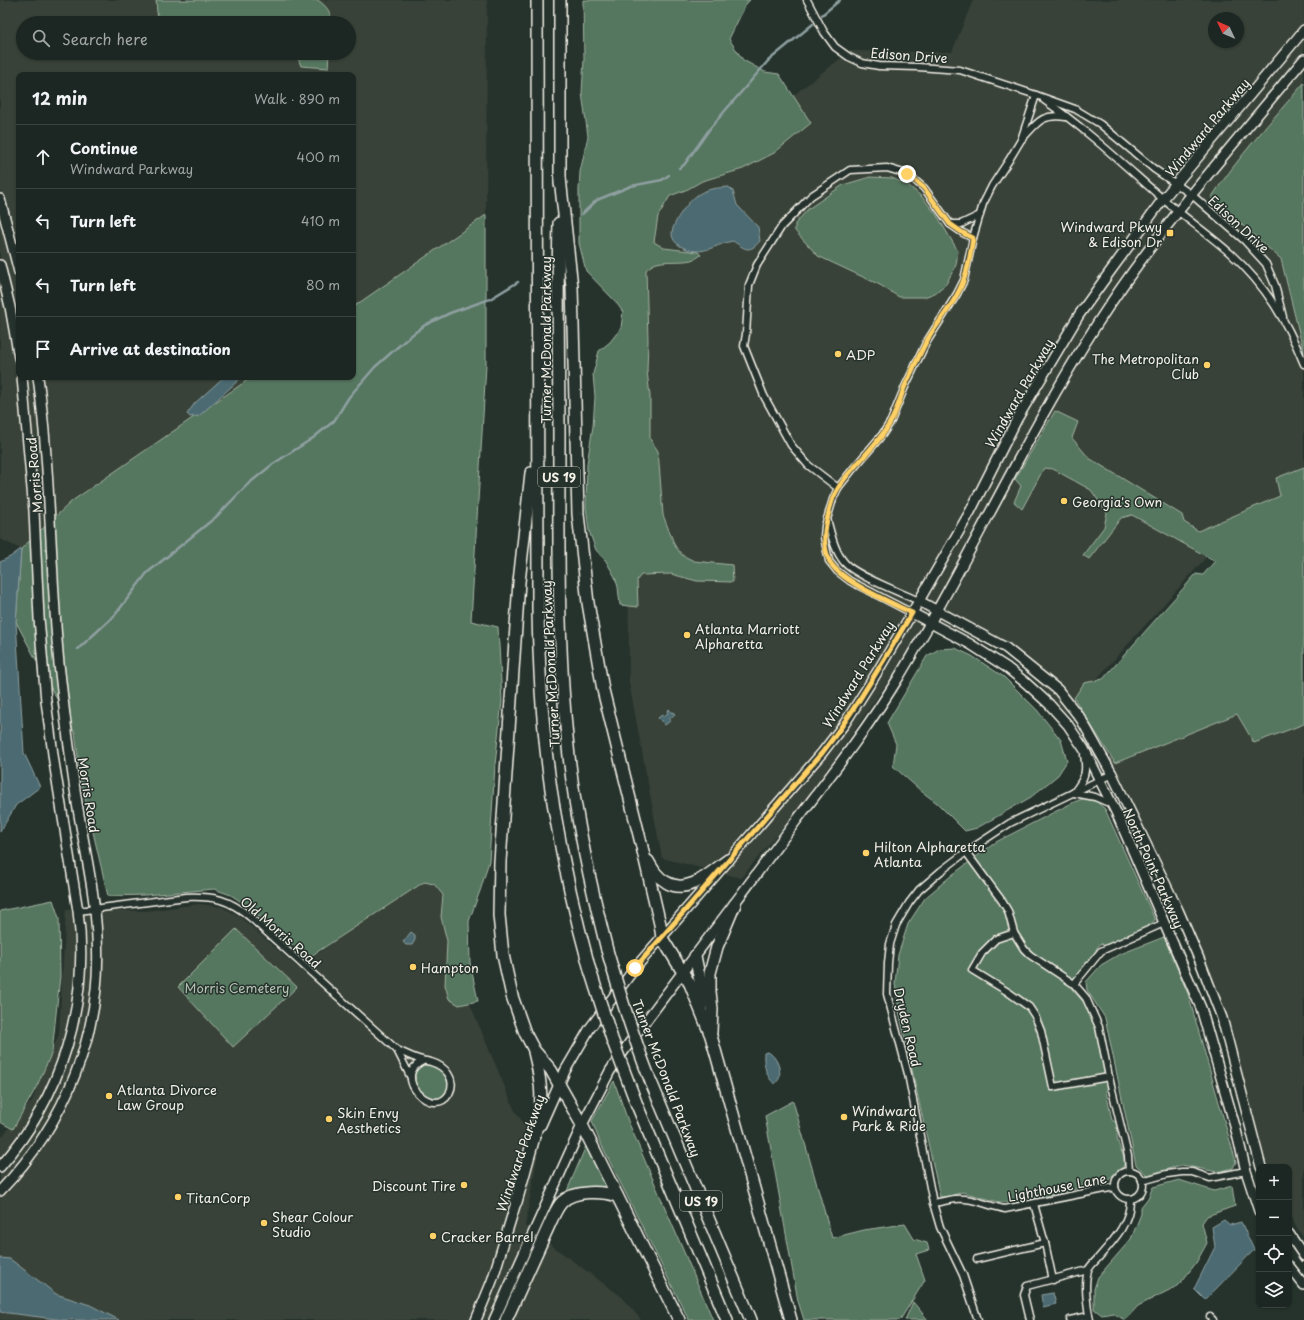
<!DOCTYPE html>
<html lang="en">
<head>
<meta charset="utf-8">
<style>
	body { margin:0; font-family:"Playpen Sans",sans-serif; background:#252e2a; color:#f1f3f6 }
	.controls { position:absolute; right:12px; bottom:12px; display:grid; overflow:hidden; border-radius:8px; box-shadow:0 1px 3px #0004 }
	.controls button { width:36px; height:36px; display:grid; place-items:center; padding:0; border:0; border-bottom:1px solid #3a4340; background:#1c2622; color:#f1f3f6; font:20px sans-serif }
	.compass { position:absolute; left:1208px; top:12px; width:36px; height:36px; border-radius:50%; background:#1c2622; box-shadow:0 1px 3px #0004; rotate:314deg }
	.stop { position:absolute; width:12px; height:12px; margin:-9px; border:3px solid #ffd166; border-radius:50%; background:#fff }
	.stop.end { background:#ffd166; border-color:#fff; box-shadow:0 1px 4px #0008 }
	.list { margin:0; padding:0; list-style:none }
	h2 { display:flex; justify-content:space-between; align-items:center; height:52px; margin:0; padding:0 16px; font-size:17px }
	h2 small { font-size:13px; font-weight:400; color:#a0a5a5 }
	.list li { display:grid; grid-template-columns:26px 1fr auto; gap:12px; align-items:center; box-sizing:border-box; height:64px; padding:0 16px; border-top:1px solid #3a4340 }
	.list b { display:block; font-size:15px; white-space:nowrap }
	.list p { margin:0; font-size:13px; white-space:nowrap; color:#a0a5a5 }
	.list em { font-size:13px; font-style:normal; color:#a0a5a5 }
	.icon { flex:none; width:22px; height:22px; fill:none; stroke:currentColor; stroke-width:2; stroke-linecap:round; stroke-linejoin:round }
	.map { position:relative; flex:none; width:1304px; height:1320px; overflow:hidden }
	.search { position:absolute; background:#1c2622; box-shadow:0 1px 3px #0004; left:16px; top:16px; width:340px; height:44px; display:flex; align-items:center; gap:10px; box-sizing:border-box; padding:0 14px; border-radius:22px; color:#a0a5a5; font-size:15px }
	.panel { position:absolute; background:#1c2622; box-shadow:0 1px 3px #0004; left:16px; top:72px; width:340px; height:308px; border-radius:8px }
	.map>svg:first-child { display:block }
	.built { fill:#394238; fill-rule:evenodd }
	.green { fill:#54765f; stroke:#a4b4a4 }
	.water { fill:#4c6a72; stroke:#8fa0a1 }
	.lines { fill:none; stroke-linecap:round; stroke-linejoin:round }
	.stream { stroke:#8fa0a1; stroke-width:2.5 }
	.street-casing { stroke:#f4f1e8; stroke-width:9 }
	.secondary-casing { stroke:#f4f1e8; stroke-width:12 }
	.highway-casing { stroke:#f4f1e8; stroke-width:14 }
	.street { stroke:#26332d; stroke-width:6 }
	.secondary { stroke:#26332d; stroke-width:9 }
	.highway { stroke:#26332d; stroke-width:11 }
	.highway-bridge-casing { stroke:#f4f1e8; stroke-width:14; stroke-linecap:butt }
	.highway-bridge { stroke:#26332d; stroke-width:11 }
	.route { stroke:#ffd166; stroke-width:5 }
	.poi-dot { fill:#ffd166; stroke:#26332d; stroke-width:1.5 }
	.labels { text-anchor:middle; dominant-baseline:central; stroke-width:3; stroke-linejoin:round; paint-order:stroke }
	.shield { fill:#26332d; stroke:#b6b8b0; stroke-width:1 }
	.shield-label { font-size:12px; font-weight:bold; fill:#f4f1e8 }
	.street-label { font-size:13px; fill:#f4f1e8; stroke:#26332d }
	.poi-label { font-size:13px; fill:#f4f1e8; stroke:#26332d; text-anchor:start }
	.park-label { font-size:13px; fill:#b4c0b1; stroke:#26332d }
</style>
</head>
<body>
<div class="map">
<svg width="1304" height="1320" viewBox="0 0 1304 1320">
	<rect width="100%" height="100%" fill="#26332d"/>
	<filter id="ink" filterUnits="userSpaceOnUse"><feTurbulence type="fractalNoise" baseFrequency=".025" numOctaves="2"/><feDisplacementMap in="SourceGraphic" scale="8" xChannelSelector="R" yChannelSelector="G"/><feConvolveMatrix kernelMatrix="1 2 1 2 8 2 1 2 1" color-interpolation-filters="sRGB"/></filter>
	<g filter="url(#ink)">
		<g class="built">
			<path d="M 0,0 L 487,0 L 486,215 L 353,307 L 353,75 L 19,75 L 19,377 L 252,377 L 72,501 L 21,549 L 0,539 ZM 23,23 L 349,23 L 349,53 L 23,53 Z"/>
			<path d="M 973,0 L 1304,0 L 1304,83 L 1245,152 L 1225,177 L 1211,198 L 1281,259 L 1304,353 L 1304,490 L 1211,552 L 1066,713 L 1016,660 L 930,615 L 912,646 L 810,795 L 741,878 L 662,858 L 629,682 L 626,163 L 726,148 L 850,51 L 952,52 ZM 1214,18 L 1238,18 L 1238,42 L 1214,42 Z"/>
			<polygon points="1304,675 1304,1239 1289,1215 1289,1167 1268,1167 1209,975 1104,761"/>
			<polygon points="457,860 458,931 470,1004 514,1109 539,1147 525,1226 622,1297 641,1320 0,1320 0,1138 1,1138 32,1101 59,1034 66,910 146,911 200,904 222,907 239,916 298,968 350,930"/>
		</g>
		<g class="green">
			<path d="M 156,0 L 318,0 C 327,7 331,11 331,23 L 268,23 L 250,19 L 234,22 L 214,23 L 161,23 C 156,17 157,8 156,0 Z"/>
			<path d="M 583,0 L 750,0 L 746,4 L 729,39 L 743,60 L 765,72 L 779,74 L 811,123 L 774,153 L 743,169 L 702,181 L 688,189 L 670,196 L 658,216 L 654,242 L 664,248 L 698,252 L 701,255 C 690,265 671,259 657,263 C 653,264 649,267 646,270 L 648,341 L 647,371 L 650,396 L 650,439 L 658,451 L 663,515 L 675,546 L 682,555 L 694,561 L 732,565 L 733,582 L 697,581 L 671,574 L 641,575 L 637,580 L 638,607 L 620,605 L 618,587 L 615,577 L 606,561 L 596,550 L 589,531 L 586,507 L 587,464 L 593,426 L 595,397 L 593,374 L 599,351 L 610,342 L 621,328 L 623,312 L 615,301 L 586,271 L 579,243 L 579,190 L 580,172 L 588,136 L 582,93 L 584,59 Z"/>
			<polygon points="296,53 329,53 328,68 301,66"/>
			<path d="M 1304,83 L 1304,353 L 1281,259 L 1211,198 C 1238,157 1272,120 1304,83 Z"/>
			<polygon points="870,177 892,178 908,185 922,197 936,214 958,251 956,265 946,284 935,293 924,297 899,297 880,285 818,256 795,231 795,224 808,209 843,185"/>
			<polygon points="486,215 486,365 471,621 498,627 502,701 495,765 489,861 481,888 469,921 470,963 478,1001 459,1005 449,999 445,985 447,941 441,917 443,895 434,884 424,882 308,958 246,905 231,895 214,889 145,895 108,896 81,781 75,733 16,622 21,549 72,501 252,377 353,377 353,307"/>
			<polygon points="1055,411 1078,422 1072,438 1089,458 1182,515 1184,522 1198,531 1280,496 1276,478 1304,467 1304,724 1254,743 1237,714 1115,763 1074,698 1084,683 1103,679 1196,574 1203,575 1215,561 1132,515 1121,518 1089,559 1083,555 1104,527 1107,513 1091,490 1053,469 1044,468 1022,509 1014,502 1021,486 1015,479"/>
			<polygon points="955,648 972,656 1004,677 1037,710 1061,740 1067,761 1058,775 1031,797 977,828 965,831 937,803 921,791 893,766 896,744 887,723 927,656 939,649"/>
			<path d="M 1085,798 L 1097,802 L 1105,809 L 1155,920 L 1148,927 L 1105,947 L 1101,943 L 1096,949 L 1097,953 L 1077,976 L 1071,988 L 1086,1005 L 1096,1026 L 1106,1080 L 1108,1086 L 1106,1091 L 1112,1120 L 1117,1123 L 1119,1128 C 1111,1143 1131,1158 1122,1168 C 1121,1169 1117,1171 1116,1172 C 1113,1174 1111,1178 1108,1181 L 1020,1202 L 999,1202 L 962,1192 L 948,1197 L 940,1197 L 899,1011 L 895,984 L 898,955 L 908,924 L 925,898 L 952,875 L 996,842 L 1074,802 Z"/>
			<polygon points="53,900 59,918 60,976 52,1052 37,1086 13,1129 0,1122 0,911"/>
			<polygon points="236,929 297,987 233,1047 178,987"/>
			<polygon points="1164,937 1188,994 1236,1162 1233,1168 1217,1172 1182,1165 1147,1175 1136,1165 1105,1018 1087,990 1086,982 1101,965 1118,955"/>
			<path d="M 421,1065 C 433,1063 452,1073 448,1088 C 439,1115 398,1083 421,1065 Z"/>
			<polygon points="614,1081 628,1121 713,1320 689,1320 599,1140 592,1121"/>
			<polygon points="793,1101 832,1238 864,1230 905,1224 914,1239 927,1243 929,1250 916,1254 925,1280 900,1320 804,1320 798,1301 765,1116"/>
			<polygon points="586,1146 607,1188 567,1193 567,1191"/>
			<polygon points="1179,1180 1214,1191 1232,1186 1235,1206 1207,1216 1202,1223 1207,1243 1196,1263 1179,1285 1138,1306 1125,1320 1113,1313 1102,1315 1094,1309 1094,1289 1098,1277 1131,1239 1141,1214 1141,1207 1148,1198 1153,1187"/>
			<polygon points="913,1302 928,1320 905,1320"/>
		</g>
		<g class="water">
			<path d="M 729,187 L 733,191 L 737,205 L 758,227 L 760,241 C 749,254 745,249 733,241 C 720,243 708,252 695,251 C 686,250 672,244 672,234 C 672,222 690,199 699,194 C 709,188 718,188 729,187 Z"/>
			<polygon points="224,377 242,377 199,416 190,417 187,414 195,403"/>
			<polygon points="21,549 16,622 24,753 40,787 16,805 0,832 0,562 10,557"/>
			<polygon points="669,709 672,713 673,712 675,714 669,719 671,720 665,725 658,718 662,715 664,716 668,713 667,711"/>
			<polygon points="411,932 415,935 415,940 412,945 406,945 403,942"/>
			<path d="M 768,1052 C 776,1056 782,1069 779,1079 C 779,1079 775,1084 775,1084 C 766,1078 763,1063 764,1053 Z"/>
			<polygon points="1224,1220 1230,1225 1241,1222 1254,1250 1205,1300 1194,1289 1215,1247 1212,1227"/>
			<polygon points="0,1258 10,1259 56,1294 90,1305 119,1320 64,1320 0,1312"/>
			<polygon points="1053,1293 1056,1304 1043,1307 1041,1295"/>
		</g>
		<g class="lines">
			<g class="stream">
				<polyline points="822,15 840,0"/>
				<polyline points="679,168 684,165 711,127 768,61 813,24"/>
				<polyline points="582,214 597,200 631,186 662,180 669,175"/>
				<polyline points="78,649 115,615 147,573 217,516 247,485 273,464 313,438 334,421 349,397 375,367 409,337 425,325 450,313 490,299 518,282"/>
			</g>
			<g class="street-casing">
				<g id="street">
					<polyline points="807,0 824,32 835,47 849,57 862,63 879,66 918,67 960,70 1036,95 1075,109 1100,124 1154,169 1192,195 1244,240 1266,264 1275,285 1283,317"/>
					<path d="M 1044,100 C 1086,129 1124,165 1163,199 C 1185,218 1210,235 1231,254 C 1267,287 1286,320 1304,364"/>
					<path d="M 1022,139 C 1037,123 1042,113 1066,117"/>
					<polyline points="950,224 961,224 980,215"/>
					<polyline points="838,488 808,465 791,445 764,396 744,346 746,334 749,285 757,265 782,226 786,222 811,196 850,170 887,168 907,174 924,188 950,224 963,233 973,238"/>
					<path d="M 827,519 C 831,533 834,550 844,562 C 854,575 902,593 919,601"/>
					<polyline points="912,613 850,581 837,571 829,561 824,537 825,526 833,499 838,488 853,469 882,435 891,421 904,389 926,343 957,294 964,280 973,238 983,204 992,186 1009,160 1021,140 1036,95"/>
					<path d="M 1074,792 C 1085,778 1087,772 1084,755"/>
					<polyline points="1074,793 1095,797 1111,804"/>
					<polyline points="966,852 1002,901 1008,911 1014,933 1024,949 1030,955 1074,984 1086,998 1099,1027 1109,1077 1128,1156 1129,1171"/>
					<path d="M 78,911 L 186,897 C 214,896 229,899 250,917 L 397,1050 L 411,1078"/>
					<polyline points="1014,933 996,939 982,953 972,970 1008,992 1029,1007 1035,1016 1041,1031 1053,1087 1109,1077"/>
					<polyline points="1074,984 1101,951 1164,923"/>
					<path d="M 397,1050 C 405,1053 413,1058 422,1060 C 425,1061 428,1061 431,1062 C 445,1066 457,1079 449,1094 C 433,1120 390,1076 423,1061"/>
					<circle cx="1129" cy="1185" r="14"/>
					<polyline points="1142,1181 1167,1174 1182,1172 1192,1172 1210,1178 1246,1171"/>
					<path d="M 933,1203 C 940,1202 948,1200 955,1199 C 972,1197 988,1206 1005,1209 L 1115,1187"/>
					<polyline points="1034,1204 1045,1243 1053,1280"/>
					<polyline points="977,1259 1045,1243"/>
					<polyline points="1210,1317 1213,1320"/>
					<polyline points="978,1320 963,1275 940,1227 933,1203 908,1074 887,994 888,963 890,944 896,925 909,903 919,890 941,871 966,852 1010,823 1112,774"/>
					<polyline points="1030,1320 1024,1295 1027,1286 1088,1270"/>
					<polyline points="1070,1320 1089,1316"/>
					<path d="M 1090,1320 C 1087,1307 1084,1284 1088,1271 C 1089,1266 1096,1261 1099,1257 C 1114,1240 1131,1222 1130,1199"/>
				</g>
			</g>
			<g class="secondary-casing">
				<g id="secondary">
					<polyline points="0,199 19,272"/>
					<polyline points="0,265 10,307 19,358"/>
					<polyline points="919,601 1006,648 1058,690 1081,719 1112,774 1178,910 1200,961 1222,1018 1261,1167"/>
					<polyline points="912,613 970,644 1006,667 1026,683 1049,704 1068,725 1084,749 1116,812 1201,1008 1235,1126 1246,1171 1259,1211"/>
					<polyline points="541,1125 565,1071 590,1028 635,968 822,753 845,723 876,674 912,613 970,512 1017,419 1079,315 1109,273 1163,199 1304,30"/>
					<path d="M 0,1167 C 62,1097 90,1003 78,911 L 54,762 L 46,701 L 39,618 L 34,511 L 22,377"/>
					<path d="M 0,1191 C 65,1124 103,1032 97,937 C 95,892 84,847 77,803 C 70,757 64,711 59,664 C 50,569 51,472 38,377"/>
					<polyline points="1289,1234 1304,1256"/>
					<polyline points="1289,1266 1304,1285"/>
					<polyline points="476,1320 492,1281 518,1196"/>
					<path d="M 494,1320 L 582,1125 L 610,1071 L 630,1042 C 685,969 741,895 796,821 C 831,775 867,729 897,680 C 968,563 1024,438 1097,324 C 1158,229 1233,145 1304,59"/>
				</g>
			</g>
			<g class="highway-casing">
				<g id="highway">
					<path d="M 537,0 L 538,609 C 539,677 543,746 555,814 C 564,867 576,919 590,970"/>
					<polyline points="560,0 560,184"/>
					<polyline points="560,178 572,287 578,514 588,603 603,690 642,847 660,924 662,938 690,984 711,1036 791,1320"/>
					<path d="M 559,223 C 557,295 559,368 559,440 C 559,546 557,650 569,756 C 576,821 591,886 607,950"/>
					<polyline points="531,473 519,582 500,862 499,915 503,955 512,996 525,1033 534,1050 551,1070 582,1125 679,1320"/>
					<path d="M 648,861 C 653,870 657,877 666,882 C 688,896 711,872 728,860"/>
					<polyline points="695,956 702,990 701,1008"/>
					<polyline points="711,1032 712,1009 710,992 710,973 717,947 735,904"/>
					<polyline points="651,1082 751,1320"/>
					<polyline points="637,1105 727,1320"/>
					<path d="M 516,1202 L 539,1119 C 543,1095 540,1076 534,1052"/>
					<path d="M 506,1320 L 551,1221 C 554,1215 557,1207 562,1202 C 574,1190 602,1191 617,1196"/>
				</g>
			</g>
			<use href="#street" class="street"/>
			<use href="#secondary" class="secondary"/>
			<use href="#highway" class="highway"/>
			<g class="highway-bridge-casing">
				<g id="highway-bridge">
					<path d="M 607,950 C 620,995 634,1039 651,1082"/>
					<polyline points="590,970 612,1039 637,1105"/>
				</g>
			</g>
			<use href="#highway-bridge" class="highway-bridge"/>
		</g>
	</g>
	<g class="lines" filter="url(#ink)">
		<path class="route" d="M 635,968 L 822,753 C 856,709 883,661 912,613 C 892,603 837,580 829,560 C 823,546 824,530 828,516 C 829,510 831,504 833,498 C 846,469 876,450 891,421 C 897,411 900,399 904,388 C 911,373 918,358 925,344 C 937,322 956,303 964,279 C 969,266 971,252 973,238 L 963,233 L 950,224 L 924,188 L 907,174"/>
	</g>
	<g class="poi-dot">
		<rect x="1166" y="229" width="8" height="8" rx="2"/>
		<circle cx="838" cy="354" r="4"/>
		<circle cx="1207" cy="365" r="4"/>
		<circle cx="1064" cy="501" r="4"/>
		<circle cx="687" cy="635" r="4"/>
		<circle cx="866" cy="853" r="4"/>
		<circle cx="413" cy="967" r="4"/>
		<circle cx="109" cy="1096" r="4"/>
		<circle cx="844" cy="1117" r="4"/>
		<circle cx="329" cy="1119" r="4"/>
		<circle cx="464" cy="1185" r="4"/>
		<circle cx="178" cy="1197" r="4"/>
		<circle cx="264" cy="1223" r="4"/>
		<circle cx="433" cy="1236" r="4"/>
	</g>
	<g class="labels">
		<g class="shield">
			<rect x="538" y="467" width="42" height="20" rx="3"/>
			<rect x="680" y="1191" width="42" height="20" rx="3"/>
		</g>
		<g class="shield-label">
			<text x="559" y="477">US 19</text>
			<text x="701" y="1201">US 19</text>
		</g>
		<g class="street-label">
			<text transform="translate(909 55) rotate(4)">Edison Drive</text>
			<text transform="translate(1207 127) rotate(-50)">Windward Parkway</text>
			<text transform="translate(1239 224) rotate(43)">Edison Drive</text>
			<text transform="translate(545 340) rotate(-90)">Turner McDonald Parkway</text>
			<text transform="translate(1019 393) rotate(-60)">Windward Parkway</text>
			<text transform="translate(34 475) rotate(-95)">Morris Road</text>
			<text transform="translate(550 664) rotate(-93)">Turner McDonald Parkway</text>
			<text transform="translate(858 674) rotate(-58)">Windward Parkway</text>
			<text transform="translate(89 795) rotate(81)">Morris Road</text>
			<text transform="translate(1154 868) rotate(66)">North Point Parkway</text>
			<text transform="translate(281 932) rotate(41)">Old Morris Road</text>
			<text transform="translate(908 1027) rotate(77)">Dryden Road</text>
			<text transform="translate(667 1078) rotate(69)">Turner McDonald Parkway</text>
			<text transform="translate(520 1153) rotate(-71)">Windward Parkway</text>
			<text transform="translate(1057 1187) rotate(-11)">Lighthouse Lane</text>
		</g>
		<g class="poi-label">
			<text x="1162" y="226" text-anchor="end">Windward Pkwy<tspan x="1162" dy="15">&amp; Edison Dr</tspan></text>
			<text x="846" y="354">ADP</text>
			<text x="1199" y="358" text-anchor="end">The Metropolitan<tspan x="1199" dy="15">Club</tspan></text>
			<text x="1072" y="501">Georgia's Own</text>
			<text x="695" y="628">Atlanta Marriott<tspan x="695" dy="15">Alpharetta</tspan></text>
			<text x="874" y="846">Hilton Alpharetta<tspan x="874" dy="15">Atlanta</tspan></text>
			<text x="421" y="967">Hampton</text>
			<text x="117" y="1089">Atlanta Divorce<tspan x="117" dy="15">Law Group</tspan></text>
			<text x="852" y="1110">Windward<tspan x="852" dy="15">Park &amp; Ride</tspan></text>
			<text x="337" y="1112">Skin Envy<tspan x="337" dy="15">Aesthetics</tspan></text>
			<text x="456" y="1185" text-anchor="end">Discount Tire</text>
			<text x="186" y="1197">TitanCorp</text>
			<text x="272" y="1216">Shear Colour<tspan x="272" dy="15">Studio</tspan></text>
			<text x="441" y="1236">Cracker Barrel</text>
		</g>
		<g class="park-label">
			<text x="237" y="987">Morris Cemetery</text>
		</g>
	</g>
</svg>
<div class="controls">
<button>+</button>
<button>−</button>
<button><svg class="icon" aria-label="locate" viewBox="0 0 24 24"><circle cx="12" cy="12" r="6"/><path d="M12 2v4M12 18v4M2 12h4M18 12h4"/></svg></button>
<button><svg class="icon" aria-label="layers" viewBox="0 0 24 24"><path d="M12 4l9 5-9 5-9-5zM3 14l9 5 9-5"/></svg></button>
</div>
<svg class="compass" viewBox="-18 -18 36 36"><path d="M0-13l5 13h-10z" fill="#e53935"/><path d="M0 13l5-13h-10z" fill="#a0a5a5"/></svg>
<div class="stop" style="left:635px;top:968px"></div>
<div class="stop end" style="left:907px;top:174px"></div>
<div class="search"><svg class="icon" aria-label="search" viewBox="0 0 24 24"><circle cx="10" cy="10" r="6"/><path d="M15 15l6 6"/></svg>Search here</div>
<section class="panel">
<h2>12 min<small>Walk · 890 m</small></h2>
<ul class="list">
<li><svg class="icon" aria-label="ahead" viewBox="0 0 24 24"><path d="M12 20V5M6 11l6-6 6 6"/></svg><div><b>Continue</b><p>Windward Parkway</p></div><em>400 m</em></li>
<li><svg class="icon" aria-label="left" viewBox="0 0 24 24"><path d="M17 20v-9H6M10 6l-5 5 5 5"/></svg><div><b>Turn left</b></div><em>410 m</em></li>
<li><svg class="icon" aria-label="left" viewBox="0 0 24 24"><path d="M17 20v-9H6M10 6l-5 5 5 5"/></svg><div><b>Turn left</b></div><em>80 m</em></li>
<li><svg class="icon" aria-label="arrive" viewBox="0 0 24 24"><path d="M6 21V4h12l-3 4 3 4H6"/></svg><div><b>Arrive at destination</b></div></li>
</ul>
</section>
</div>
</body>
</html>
